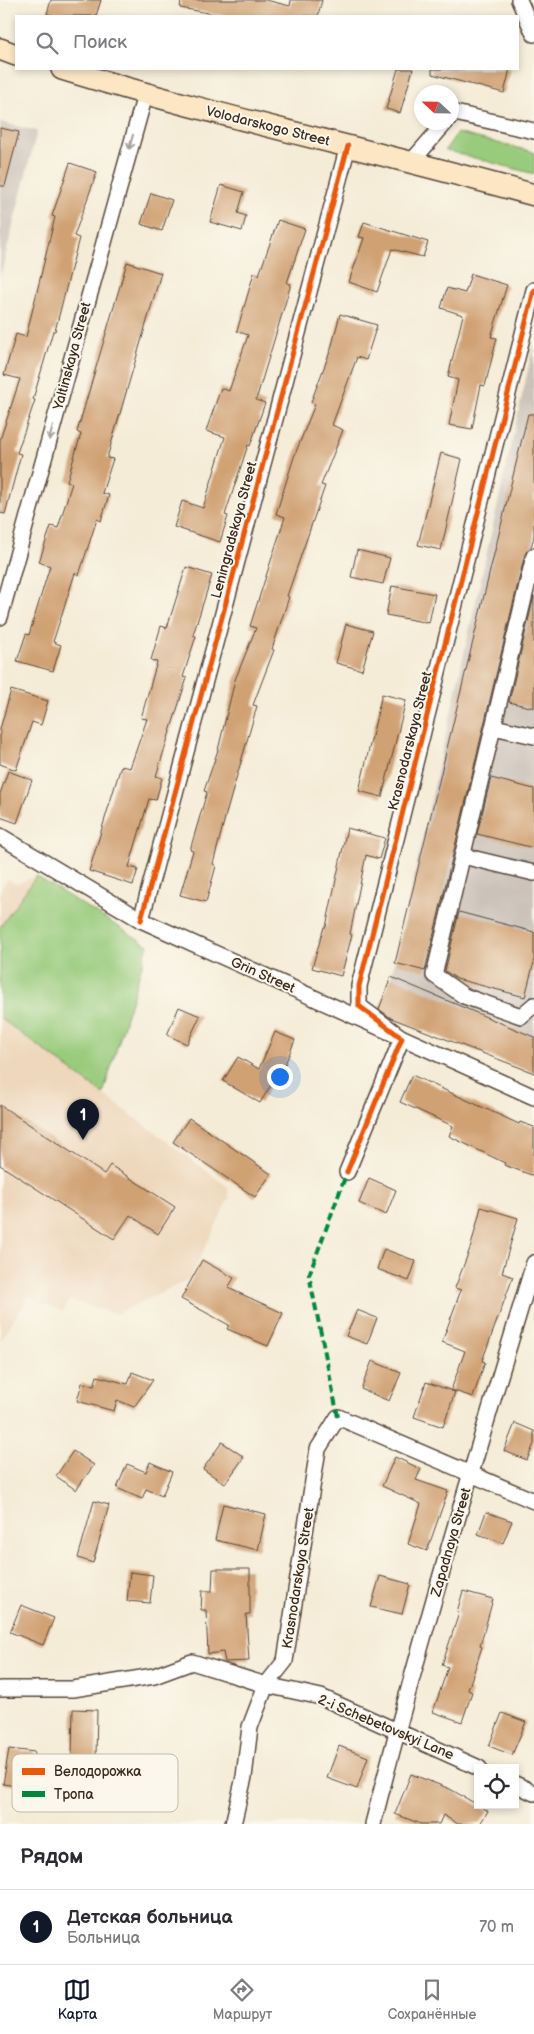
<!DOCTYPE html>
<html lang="ru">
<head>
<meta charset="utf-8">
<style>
	body { margin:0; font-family:"Balsamiq Sans",sans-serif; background:#f7f7f7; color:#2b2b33 }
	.controls { position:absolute; right:15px; bottom:15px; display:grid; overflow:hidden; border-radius:0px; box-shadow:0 2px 8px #0003 }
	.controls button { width:45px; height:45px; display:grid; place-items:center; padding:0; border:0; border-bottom:1px solid #e1e1e2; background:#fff; color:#2b2b33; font:25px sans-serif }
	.compass { position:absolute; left:414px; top:85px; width:45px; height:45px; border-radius:50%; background:#fff; box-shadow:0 2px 8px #0003; rotate:292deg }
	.you { position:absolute; left:279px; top:1076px; width:18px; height:18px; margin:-12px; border:4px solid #fff; border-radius:50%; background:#1a73e8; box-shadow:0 0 0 8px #1a73e833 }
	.badge { display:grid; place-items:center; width:32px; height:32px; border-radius:50%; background:#111827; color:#fff; font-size:16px; font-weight:700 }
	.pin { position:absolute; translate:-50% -41px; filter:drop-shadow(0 1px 2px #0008) }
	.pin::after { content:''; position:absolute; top:26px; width:18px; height:15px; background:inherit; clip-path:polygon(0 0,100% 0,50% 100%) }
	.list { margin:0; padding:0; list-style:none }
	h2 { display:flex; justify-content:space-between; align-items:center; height:65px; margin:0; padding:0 20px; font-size:21px }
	h2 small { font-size:16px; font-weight:400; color:#7c7c81 }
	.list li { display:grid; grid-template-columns:32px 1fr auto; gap:15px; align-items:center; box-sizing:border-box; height:75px; padding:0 20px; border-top:1px solid #e1e1e2 }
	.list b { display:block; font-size:19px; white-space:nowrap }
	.list p { margin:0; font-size:16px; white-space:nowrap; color:#7c7c81 }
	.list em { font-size:16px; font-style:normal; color:#7c7c81 }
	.icon { flex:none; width:28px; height:28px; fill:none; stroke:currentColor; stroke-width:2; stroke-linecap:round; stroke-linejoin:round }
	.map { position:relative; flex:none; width:534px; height:1824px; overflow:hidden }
	.search { position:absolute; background:#fff; box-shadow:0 2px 8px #0003; left:15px; right:15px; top:15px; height:55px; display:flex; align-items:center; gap:12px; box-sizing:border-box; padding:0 18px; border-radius:0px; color:#7c7c81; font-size:19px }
	.sheet { height:140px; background:#fff }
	nav { display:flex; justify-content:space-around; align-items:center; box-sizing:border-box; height:70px; border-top:1px solid #e1e1e2; background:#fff; font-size:14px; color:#7c7c81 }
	nav a { display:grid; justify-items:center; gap:2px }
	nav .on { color:#111827 }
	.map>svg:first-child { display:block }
	.built { fill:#eed7bb }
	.industrial { fill:#ccc2b9 }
	.green { fill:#98cb7c; stroke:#6a7a4d }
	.building { fill:#d0a173 }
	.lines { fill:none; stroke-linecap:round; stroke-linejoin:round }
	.street-casing { stroke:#57473a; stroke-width:18 }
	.secondary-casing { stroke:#57473a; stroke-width:24 }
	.street { stroke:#fff; stroke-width:15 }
	.secondary { stroke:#fce6c4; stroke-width:21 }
	.quiet { stroke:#00873e; stroke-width:4; stroke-dasharray:8 4; stroke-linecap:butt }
	.cycleway-casing { stroke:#fbf7ec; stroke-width:8 }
	.cycleway { stroke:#e8590c; stroke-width:5 }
	.oneway { stroke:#a79f9a }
	.labels { text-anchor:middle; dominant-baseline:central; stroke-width:4; stroke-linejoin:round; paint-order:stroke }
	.street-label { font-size:14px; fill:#3b2a1e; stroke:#fbf7ec }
	.key { fill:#fbf7ec; stroke:#c1baae; stroke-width:1 }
	.key-label { font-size:14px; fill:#3b2a1e }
</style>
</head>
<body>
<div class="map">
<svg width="534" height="1824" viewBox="0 0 534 1824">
	<rect width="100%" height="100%" fill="#fbf7ec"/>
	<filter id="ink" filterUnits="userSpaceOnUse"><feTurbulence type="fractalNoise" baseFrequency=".02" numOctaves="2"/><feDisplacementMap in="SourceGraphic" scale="10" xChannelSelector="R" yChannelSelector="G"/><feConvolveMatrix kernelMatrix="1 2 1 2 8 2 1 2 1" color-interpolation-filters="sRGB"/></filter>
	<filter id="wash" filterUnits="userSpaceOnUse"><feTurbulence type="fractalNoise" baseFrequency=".0096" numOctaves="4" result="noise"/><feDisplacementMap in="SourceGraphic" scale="20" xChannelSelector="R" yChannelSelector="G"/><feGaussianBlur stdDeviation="1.12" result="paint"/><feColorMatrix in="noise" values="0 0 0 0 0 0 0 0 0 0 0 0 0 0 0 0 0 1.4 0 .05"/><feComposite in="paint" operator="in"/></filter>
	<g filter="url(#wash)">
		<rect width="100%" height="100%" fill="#f5ecd7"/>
		<polygon class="built" points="36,876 148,945 103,1094 228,1187 229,1198 190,1279 116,1314 70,1300 63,1312 28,1297 0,1341 0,890 8,879 16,884"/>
		<g class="industrial">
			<polygon points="0,122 37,131 0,277"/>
			<polygon points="534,343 534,1073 378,1013 391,978"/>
		</g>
		<g class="green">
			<polygon points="457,133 534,152 534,174 445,150"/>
			<polygon points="36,876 148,945 103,1094 0,1018 0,927"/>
		</g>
		<g id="blocks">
			<g class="building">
				<polygon points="51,0 101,0 96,16 56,16 47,14"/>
				<polygon points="181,0 266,0 290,6 291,0 322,0 318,16 226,16 180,8"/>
				<polygon points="398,69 413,69 400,113 386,109"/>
				<polygon points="432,69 510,69 504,93 432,74"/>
				<polygon points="0,128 19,132 5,186 0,186"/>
				<polygon points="70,163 97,172 74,236 79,238 55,331 53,331 33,399 35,400 17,453 21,454 5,514 0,513 0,440 20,379 4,375 16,334 26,337 55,217 52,216"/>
				<polygon points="221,185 244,192 238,213 246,216 242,231 210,222"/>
				<polygon points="151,193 172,200 162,231 141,224"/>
				<polygon points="278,220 305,229 287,283 291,284 256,400 265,403 250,446 248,445 225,515 228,516 220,542 174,527 182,501 203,508 225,437 206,431 221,388 229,391 248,335 237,331 254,273 259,275"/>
				<polygon points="364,222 428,242 423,257 392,249 377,292 349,282 364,238 359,237"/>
				<polygon points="127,262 161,273 107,458 113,459 102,493 109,495 101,521 97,519 79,575 75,573 53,642 61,645 53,671 17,661 26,634 29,635 50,566 39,562 51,526 58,528 72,483 67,481 81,434 77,432"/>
				<polygon points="471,274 507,285 491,337 497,338 485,386 481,385 472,429 449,425 458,380 448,377 463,315 441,308 447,288 465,293"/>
				<polygon points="340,314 377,325 366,360 357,357 332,425 343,430 321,485 325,486 287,596 289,597 272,649 274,650 253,705 257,706 226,814 213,864 216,866 206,902 180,895 193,851 190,850 207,792 204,791 218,750 235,680 256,628 250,626 285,517 276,514 294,457 315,404 311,402 331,349"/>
				<polygon points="528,414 534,414 534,537 531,547 525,554 425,971 395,963"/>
				<polygon points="441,453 462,459 441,550 418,545"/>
				<polygon points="357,550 390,558 383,584 351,577"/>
				<polygon points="186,567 212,575 193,635 196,636 183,677 187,678 156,776 162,778 156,800 149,799 129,867 138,869 133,885 89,871 121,766 130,768 147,719 141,718 157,662 151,660 161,626 167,628"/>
				<polygon points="392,586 435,594 429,623 386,615"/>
				<polygon points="534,596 534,708 509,702"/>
				<polygon points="346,624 373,631 362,670 336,663"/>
				<polygon points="11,690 48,701 41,725 32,722 16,770 0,764 0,729"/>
				<polygon points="382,694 406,700 382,797 359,791"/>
				<polygon points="8,771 32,780 17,823 0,817 0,794"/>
				<polygon points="491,778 534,789 534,848 477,834"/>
				<polygon points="347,828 385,838 379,859 366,855 350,934 352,935 341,976 312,968 324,927 326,927"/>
				<polygon points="459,912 534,932 534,962 525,997 457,979 445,971"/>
				<polygon points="391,977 534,1037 534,1073 391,1018 379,1009"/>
				<polygon points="179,1007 200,1016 187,1044 167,1035"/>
				<polygon points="275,1032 295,1040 281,1074 278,1073 260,1103 223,1081 238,1057 259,1069"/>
				<polygon points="412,1075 519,1124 520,1122 534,1127 534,1176 504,1165 505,1163 449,1136 453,1126 400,1102"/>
				<polygon points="0,1105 104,1174 110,1165 175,1207 158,1234 130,1215 114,1239 0,1165"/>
				<polygon points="189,1118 271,1174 255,1197 173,1142"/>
				<polygon points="369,1178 396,1190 386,1215 359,1203"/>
				<polygon points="481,1207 518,1218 502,1273 513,1277 482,1361 485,1362 473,1397 451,1390 465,1351 442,1342 461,1290 455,1288 471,1246"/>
				<polygon points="384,1249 416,1261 409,1281 377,1269"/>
				<polygon points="202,1260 234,1278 228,1288 283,1313 268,1346 227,1329 229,1325 181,1299"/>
				<polygon points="357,1310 377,1318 367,1344 346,1336"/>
				<polygon points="372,1361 401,1373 389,1401 361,1389"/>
				<polygon points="132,1372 153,1380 134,1407 117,1400 114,1411 77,1401 82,1383 94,1386 97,1376 128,1384"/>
				<polygon points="426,1382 455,1392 443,1427 414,1417"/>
				<polygon points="515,1423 534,1431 534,1444 527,1460 504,1451"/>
				<polygon points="222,1442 244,1457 225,1484 203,1469"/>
				<polygon points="73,1451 94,1465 76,1490 56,1476"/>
				<polygon points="395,1457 421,1469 416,1480 448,1491 427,1551 408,1544 421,1504 382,1486"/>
				<polygon points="150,1462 172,1472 162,1496 146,1489 142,1499 117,1488 127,1464 146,1472"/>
				<polygon points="94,1501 109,1505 93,1563 78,1558"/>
				<polygon points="223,1504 266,1514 258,1550 215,1540"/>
				<polygon points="486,1512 512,1521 503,1543 478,1534"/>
				<polygon points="213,1569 250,1569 250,1614 246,1614 249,1661 225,1662 223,1652 208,1654 206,1610 201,1610 202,1591 212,1591"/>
				<polygon points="130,1572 153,1575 150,1603 127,1601"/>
				<polygon points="380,1576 410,1584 402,1614 371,1607"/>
				<polygon points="463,1591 493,1599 480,1646 482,1647 468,1690 472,1692 462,1722 433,1712 448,1667 442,1665 459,1613 457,1612"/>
				<polygon points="21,1605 54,1618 43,1645 10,1632"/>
				<polygon points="73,1709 97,1710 96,1757 72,1757"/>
				<polygon points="502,1713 526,1722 512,1755 489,1746"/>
				<polygon points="339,1746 368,1757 357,1789 327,1778"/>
				<polygon points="9,1749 35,1752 31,1788 3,1784"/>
				<polygon points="411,1774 450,1789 488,1811 480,1824 458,1824 443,1815 439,1824 421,1824 395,1814"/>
			</g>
		</g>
	</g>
	<g filter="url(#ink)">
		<use href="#blocks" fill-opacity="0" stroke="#57473a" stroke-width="1"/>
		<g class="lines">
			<g class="street-casing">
				<g id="street">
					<polyline points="519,0 534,34"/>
					<polyline points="452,116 455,113 534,131"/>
					<polyline points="412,161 446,122"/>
					<polyline points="534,556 434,975 464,996 521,1016 534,1005"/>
					<polyline points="0,617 145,95"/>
					<polyline points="494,727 534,736"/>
					<polyline points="0,836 141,920 534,1097"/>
					<polyline points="463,856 534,873"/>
					<polyline points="141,920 348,146"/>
					<polyline points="347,1172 402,1038 359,1006 359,986 534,290"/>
					<polyline points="0,1689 73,1689 154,1676 192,1662 266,1685 321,1697 479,1768"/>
					<polyline points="515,1784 534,1793"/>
					<polyline points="233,1824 244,1777 250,1727 266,1685 285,1661 318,1449 338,1417 534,1501"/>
					<path d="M 373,1824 C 421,1635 478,1449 534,1263"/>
				</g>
			</g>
			<g class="secondary-casing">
				<g id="secondary">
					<polyline points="0,49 16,55"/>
					<path d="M 62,69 C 217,117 377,151 534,195"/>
				</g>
			</g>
			<use href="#street" class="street"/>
			<use href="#secondary" class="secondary"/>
			<polyline class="quiet" points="338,1417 309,1275 347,1172"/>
			<g class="cycleway-casing">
				<g id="cycleway">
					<polyline points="141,920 348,146"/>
					<polyline points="347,1172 402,1038 359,1006 359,986 534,290"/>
				</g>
			</g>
			<use href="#cycleway" class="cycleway"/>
		</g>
		<defs><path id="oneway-shaft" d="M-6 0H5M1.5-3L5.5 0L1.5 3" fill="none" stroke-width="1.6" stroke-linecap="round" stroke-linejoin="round" transform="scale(1.25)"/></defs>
		<g class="oneway">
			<use href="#oneway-shaft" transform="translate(131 142) rotate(105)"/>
			<use href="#oneway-shaft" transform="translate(51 433) rotate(105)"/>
		</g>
	</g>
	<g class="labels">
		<g class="street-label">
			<text transform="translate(268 126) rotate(14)">Volodarskogo Street</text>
			<text transform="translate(72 356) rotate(-75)">Yaltinskaya Street</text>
			<text transform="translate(234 530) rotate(-75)">Leningradskaya Street</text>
			<text transform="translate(410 741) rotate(-76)">Krasnodarskaya Street</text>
			<text transform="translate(263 975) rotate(24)">Grin Street</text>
			<text transform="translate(451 1542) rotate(-74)">Zapadnaya Street</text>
			<text transform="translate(298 1578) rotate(-81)">Krasnodarskaya Street</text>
			<text transform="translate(386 1727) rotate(23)">2-i Schebetovskyi Lane</text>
		</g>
	</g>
	<rect x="12" y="1754" width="166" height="58" rx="8" class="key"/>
	<rect x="22" y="1768" width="23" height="7" fill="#e8590c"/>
	<rect x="22" y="1791" width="23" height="6" fill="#00873e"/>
	<g class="key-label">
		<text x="54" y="1776">Велодорожка</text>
		<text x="54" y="1799">Тропа</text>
	</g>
</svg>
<div class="controls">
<button><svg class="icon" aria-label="locate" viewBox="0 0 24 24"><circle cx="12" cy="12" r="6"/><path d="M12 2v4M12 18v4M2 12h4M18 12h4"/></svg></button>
</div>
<svg class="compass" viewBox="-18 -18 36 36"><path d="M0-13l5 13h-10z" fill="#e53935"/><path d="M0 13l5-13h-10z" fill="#7c7c81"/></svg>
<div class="you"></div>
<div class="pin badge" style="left:83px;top:1140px">1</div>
<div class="search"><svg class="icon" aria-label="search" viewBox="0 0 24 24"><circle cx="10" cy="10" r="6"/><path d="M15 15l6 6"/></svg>Поиск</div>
</div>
<section class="sheet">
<h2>Рядом<small></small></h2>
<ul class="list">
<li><span class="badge">1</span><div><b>Детская больница</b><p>Больница</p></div><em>70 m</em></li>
</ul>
</section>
<nav>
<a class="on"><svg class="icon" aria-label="map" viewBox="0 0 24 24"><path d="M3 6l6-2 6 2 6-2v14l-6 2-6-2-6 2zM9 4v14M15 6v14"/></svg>Карта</a>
<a><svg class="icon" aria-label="directions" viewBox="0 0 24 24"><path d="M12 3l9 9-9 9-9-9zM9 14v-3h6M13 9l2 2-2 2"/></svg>Маршрут</a>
<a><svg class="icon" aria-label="saved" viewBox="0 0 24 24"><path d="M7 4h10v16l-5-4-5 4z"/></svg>Сохранённые</a>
</nav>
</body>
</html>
